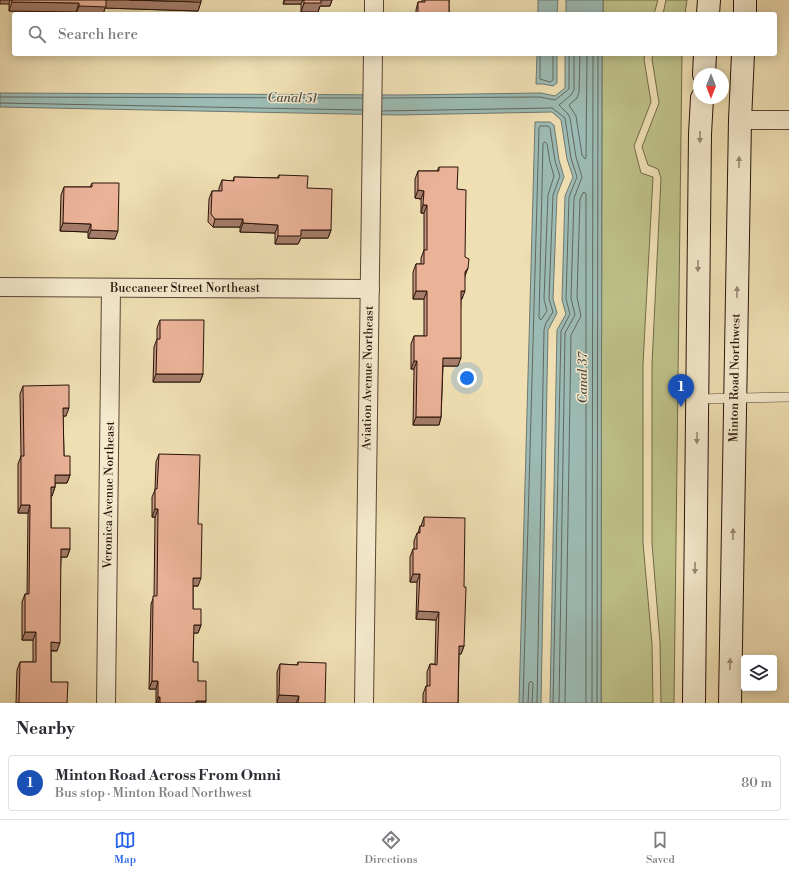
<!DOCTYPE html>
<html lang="en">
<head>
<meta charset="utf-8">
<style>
	body { margin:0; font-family:"Libre Bodoni",serif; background:#f2f2f3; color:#2b2b33 }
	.controls { position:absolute; right:12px; bottom:12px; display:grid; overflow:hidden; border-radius:4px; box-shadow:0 2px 10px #0003 }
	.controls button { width:36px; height:36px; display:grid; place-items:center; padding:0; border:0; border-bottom:1px solid #e1e1e2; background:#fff; color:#2b2b33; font:20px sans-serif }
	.compass { position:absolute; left:693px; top:68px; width:36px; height:36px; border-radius:50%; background:#fff; box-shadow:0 2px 10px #0003; rotate:180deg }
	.you { position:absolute; left:467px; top:378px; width:14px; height:14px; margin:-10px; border:3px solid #fff; border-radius:50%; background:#1a73e8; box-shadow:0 0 0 6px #1a73e833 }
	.badge { display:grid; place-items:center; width:26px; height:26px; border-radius:50%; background:#2563eb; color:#fff; font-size:13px; font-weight:700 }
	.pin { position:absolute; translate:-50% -33px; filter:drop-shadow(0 1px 2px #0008) }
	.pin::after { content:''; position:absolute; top:21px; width:14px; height:12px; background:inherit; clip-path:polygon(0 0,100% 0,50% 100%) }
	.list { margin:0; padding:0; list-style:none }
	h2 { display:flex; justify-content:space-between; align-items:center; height:52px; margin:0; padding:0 16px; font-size:17px }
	h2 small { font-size:13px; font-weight:400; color:#7c7c81 }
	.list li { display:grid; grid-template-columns:26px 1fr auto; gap:12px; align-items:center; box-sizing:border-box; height:56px; margin:0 8px 8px; padding:0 8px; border:1px solid #e1e1e2; border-radius:4px }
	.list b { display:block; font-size:15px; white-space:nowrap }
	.list p { margin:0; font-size:13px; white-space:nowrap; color:#7c7c81 }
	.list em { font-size:13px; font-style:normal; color:#7c7c81 }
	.icon { flex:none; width:22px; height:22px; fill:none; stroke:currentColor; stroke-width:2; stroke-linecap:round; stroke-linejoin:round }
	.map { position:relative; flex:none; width:789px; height:703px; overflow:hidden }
	.search { position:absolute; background:#fff; box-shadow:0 2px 10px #0003; left:12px; right:12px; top:12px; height:44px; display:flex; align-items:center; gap:10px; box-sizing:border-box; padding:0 14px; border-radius:4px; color:#7c7c81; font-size:15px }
	.sheet { height:116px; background:#fff }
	nav { display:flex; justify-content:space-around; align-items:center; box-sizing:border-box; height:56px; border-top:1px solid #e1e1e2; background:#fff; font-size:11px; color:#7c7c81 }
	nav a { display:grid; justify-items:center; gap:2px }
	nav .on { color:#2563eb }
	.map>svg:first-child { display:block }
	.green { fill:#bec189; stroke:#736a49 }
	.water { fill:#9cbbb4; stroke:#6e7870 }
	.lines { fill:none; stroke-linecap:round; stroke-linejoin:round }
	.shore { stroke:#62675e; stroke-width:1 }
	.service-casing { stroke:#5a4634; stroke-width:10 }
	.minor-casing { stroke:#5a4634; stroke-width:20 }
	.secondary-casing { stroke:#281309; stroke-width:24 }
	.service { stroke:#f5eace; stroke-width:9 }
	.minor { stroke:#f5eace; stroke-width:18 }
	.secondary { stroke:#f5eace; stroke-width:22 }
	.wall { fill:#c99982; stroke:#281309 }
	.shaded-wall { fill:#a47d6a; stroke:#281309 }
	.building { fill:#eab297; stroke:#281309 }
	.oneway { fill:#998975 }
	.labels { text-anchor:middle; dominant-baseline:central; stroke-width:3; stroke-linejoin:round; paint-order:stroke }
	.street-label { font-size:12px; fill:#281309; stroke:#f5eace }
	.water-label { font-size:13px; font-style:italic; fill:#514e45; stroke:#f5eace }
</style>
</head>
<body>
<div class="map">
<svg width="789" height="703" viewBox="0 0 789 703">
	<rect width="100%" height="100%" fill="#efdfb3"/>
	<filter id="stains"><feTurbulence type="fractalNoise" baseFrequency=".005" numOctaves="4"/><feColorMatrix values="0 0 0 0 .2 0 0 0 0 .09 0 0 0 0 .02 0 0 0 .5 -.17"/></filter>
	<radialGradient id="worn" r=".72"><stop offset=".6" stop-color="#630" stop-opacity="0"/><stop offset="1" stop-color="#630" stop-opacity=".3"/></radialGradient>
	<g class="green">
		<polygon points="603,0 658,0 654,14 603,14"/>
		<polygon points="666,0 687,0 685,14 663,14"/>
		<polygon points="602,54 645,54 644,59 651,102 634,146 641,173 653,177 643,364 643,543 652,644 653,703 601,703"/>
		<polygon points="653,54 682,54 674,703 661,703 660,643 652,543 652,364 661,178 658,169 648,165 642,147 659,103 652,59"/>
	</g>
	<g class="water">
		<polygon points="538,0 558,0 557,14 538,14"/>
		<rect x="566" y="0" width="37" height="14"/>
		<polygon points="537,54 557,54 557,83 553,86 543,84 536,84"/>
		<polygon points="565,54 602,54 601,703 550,703 557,330 566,314 562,300 565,196 573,177 567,159 561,120 552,112 397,115 0,107 0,93 403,95 541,93 555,96 565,88"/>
		<polygon points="535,122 550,122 554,125 559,160 564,177 557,195 553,299 557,313 548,330 541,703 519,703"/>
	</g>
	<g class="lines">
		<g class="shore">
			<polyline points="540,54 540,79 550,82 553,80 553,54"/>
			<polyline points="580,54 579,92 577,98 569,105 576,116 582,155 585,159 586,157 587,54"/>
			<polyline points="0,97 362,98"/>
			<polyline points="382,98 540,97 555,100 569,89 569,54"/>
			<polyline points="0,103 362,110"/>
			<polyline points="382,111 552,108 565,118 571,158 577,177 569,197 566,299 570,314 561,331 553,703"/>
			<polygon points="545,142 547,144 550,162 554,176 548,195 544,299 547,311 541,320 539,318 543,144"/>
			<polyline points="523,703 539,128 540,126 548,126 550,128 555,161 560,176 553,195 549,299 553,312 546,323 544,330 537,703"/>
			<polyline points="528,703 529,683 531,681 533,683 532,703"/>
			<polyline points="559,703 565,333 575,315 571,298 574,198 582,177 576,157 570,118 568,114 559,105 571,95 574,90 574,54"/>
			<polyline points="565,703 571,335 581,316 577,297 580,199 583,193 584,192 586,194 586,703"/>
			<polyline points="592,703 593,54"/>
			<polyline points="597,703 598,54"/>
		</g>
		<g class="service-casing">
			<polyline id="service" points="697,399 789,397"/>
		</g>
		<g class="minor-casing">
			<g id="minor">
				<polyline points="374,14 374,0"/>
				<polyline points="740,120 789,120"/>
				<polyline points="0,287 370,289"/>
				<polyline points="106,703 111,288"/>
				<polyline points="364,703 373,54"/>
			</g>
		</g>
		<g class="secondary-casing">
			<g id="secondary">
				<polyline points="708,14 709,0"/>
				<polyline points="745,14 745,0"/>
				<polyline points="704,74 705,54"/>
				<polyline points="694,703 700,134 702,98"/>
				<polyline points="730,703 740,120 743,54"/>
			</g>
		</g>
		<use href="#service" class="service"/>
		<use href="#minor" class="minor"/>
		<use href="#secondary" class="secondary"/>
	</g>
	<g class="wall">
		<polygon points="0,0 201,0 198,11 105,8 103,14 76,14 76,12 9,11 9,4"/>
		<polygon points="284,0 332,0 330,6 320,6 318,12 301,12 301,4 283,4"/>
		<polygon points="422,0 449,0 449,14 416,14 416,10 418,2 422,2"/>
		<polygon points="439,167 457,189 465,276 462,299 461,299 458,366 443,366 441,417 439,425 413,425 414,369 411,369 411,344 414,336 424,336 424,299 413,299 413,272 416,264 421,264 421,258 424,250 424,213 421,213 421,199 415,198 415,179 418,171 437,171"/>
		<polygon points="279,175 307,188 331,230 328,238 301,238 298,244 275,244 275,233 240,232 240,227 213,227 208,222 209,199 212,191 219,191 219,188 222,180 233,181 234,177 277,178"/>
		<polygon points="92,183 115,239 88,238 88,232 60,231 61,195 64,187 90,187"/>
		<polygon points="160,320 203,374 200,382 153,382 154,347 157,339 157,328"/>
		<polygon points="23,386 66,416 63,416 64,456 70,475 67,483 55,483 55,487 52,496 51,496 51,528 70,549 67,557 61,557 57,651 51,651 51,682 67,703 16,703 17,670 20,662 33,662 33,640 22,640 22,602 25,594 27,594 28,513 18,513 18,464 21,456 20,394"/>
		<polygon points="159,454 198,524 198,586 193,586 193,609 201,625 198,633 193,633 193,662 198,681 206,701 205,703 156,703 156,689 149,689 151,604 154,596 155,517 152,517 152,497 155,490 156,462"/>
		<polygon points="424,517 464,646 461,654 459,654 458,703 423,703 423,694 426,686 427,686 427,672 430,664 435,664 436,620 416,619 417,582 410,582 410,557 413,549 414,549 414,541 417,533 418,533 420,526 421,526"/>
		<polygon points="298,662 325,703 277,703 277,672 280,664 297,665"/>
	</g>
	<g class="shaded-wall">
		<polygon points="0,0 10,0 9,4 0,4"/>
		<polygon points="106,0 129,0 201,2 198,11 105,8 103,14 76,14 79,6"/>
		<polygon points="285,0 303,0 301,4 283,4"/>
		<polygon points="320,0 332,0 330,6 320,6 318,12 301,12 304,3"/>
		<polygon points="12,2 79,3 76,12 9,11"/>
		<polygon points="418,190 424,191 421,199 415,198"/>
		<polygon points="423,205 427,205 424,213 421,213"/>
		<polygon points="215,219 243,219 240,227 213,227"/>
		<polygon points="63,223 91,224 88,232 60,231"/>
		<polygon points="243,223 278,225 275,233 240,232"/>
		<polygon points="91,230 118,231 115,239 88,238"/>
		<polygon points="301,230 331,230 328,238 301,238 298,244 275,244 278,236"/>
		<polygon points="468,268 465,276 462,280 465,272"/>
		<polygon points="416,291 427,291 424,299 413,299"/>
		<polygon points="461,291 465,291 462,299 458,299"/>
		<polygon points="443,358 461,358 458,366 440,366"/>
		<polygon points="414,361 417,361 414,369 411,369"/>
		<polygon points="156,374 203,374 200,382 153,382"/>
		<polygon points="63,408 69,408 66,416 60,416"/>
		<polygon points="416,417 441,417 439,425 413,425"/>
		<polygon points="55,475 70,475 67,483 52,483"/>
		<polygon points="51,487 55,487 52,496 48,496"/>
		<polygon points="21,505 30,505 28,513 18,513"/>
		<polygon points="155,509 158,509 155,517 152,517"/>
		<polygon points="61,549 70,549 67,557 58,557"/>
		<polygon points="413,574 420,574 417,582 410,582"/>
		<polygon points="193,578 201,578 198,586 190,586"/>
		<polygon points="418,611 439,612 436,620 416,619"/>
		<polygon points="194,625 201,625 198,633 191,633"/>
		<polygon points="25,632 36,632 33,640 22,640"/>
		<polygon points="51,642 60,643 57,651 48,650"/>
		<polygon points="459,646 464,646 461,654 456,654"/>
		<polygon points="152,681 158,681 156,689 149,689"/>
		<polygon points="279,695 299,696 296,703 277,703"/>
		<polygon points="158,697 160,697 158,703 156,703"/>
		<polygon points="196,701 206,701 205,703 195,703"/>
	</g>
	<g class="building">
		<polygon points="12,0 106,0 106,7 79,6 79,3 12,2"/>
		<polygon points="129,0 201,0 201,2"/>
		<rect x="304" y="0" width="17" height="3"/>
		<polygon points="425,0 449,0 449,14 418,14 418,2 425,2"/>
		<polygon points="439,167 458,167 457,189 466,190 465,257 469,259 468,268 465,272 465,291 461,291 461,358 443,358 441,417 416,417 417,361 414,361 414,336 427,336 427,291 416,291 416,264 424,264 424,250 427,250 427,205 423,205 424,191 418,190 418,171 439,171"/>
		<polygon points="279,175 308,176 307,188 332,189 331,230 301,230 301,236 278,236 278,225 243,223 243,219 215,219 211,214 212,191 222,191 222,180 234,181 234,177 279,178"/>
		<polygon points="92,183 119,183 118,231 91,230 91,224 63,223 64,187 92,187"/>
		<polygon points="160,320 204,320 203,374 156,374 157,339 160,339"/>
		<polygon points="69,385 69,408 63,408 64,456 70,456 70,475 55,475 55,487 51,487 51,528 70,528 70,549 61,549 60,643 51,642 51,682 68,682 67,703 19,703 20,662 36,662 36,632 25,632 25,594 29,594 30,505 21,505 21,456 24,456 23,386"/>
		<polygon points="159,454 200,455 198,524 202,524 201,578 193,578 193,609 201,609 201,625 194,625 193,662 198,662 198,681 206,681 206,701 196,701 196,703 160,703 160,697 158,697 158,681 152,681 153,596 157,596 158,509 155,509 155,489 157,489"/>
		<polygon points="424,517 465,518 464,587 466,587 464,646 459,646 458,703 426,703 426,686 430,686 430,664 437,665 439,612 418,611 420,574 413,574 413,549 417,549 417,533 420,533 420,526 424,526"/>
		<polygon points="298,662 326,663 325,703 298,703 299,696 279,695 280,664 298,665"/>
	</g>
	<defs><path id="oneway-solid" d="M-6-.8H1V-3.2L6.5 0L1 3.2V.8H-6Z"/></defs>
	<g class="oneway">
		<use href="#oneway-solid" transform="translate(700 137) rotate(91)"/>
		<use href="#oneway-solid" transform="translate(739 162) rotate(-89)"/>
		<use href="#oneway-solid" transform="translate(698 266) rotate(91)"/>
		<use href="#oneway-solid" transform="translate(737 292) rotate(-89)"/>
		<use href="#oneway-solid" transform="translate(697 438) rotate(91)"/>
		<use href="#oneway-solid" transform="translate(733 534) rotate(-89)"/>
		<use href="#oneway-solid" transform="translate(695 568) rotate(91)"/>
		<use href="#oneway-solid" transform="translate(730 664) rotate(-89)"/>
	</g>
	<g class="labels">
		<g class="street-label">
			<text x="185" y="288">Buccaneer Street Northeast</text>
			<text transform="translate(368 378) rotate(-89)">Aviation Avenue Northeast</text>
			<text transform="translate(735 378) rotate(-89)">Minton Road Northwest</text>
			<text transform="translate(109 495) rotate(-89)">Veronica Avenue Northeast</text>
		</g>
		<g class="water-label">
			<text transform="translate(292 98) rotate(1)">Canal 51</text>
			<text transform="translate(583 378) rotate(-90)">Canal 37</text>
		</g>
	</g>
	<rect width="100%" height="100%" filter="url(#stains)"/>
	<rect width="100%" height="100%" fill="url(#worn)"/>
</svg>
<div class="controls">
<button><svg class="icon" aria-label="layers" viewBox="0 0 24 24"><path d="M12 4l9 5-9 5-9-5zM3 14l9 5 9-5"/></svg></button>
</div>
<svg class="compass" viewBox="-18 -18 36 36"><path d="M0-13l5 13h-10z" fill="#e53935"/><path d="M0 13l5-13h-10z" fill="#7c7c81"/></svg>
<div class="you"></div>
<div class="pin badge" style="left:681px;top:407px;background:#1a4fb4">1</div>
<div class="search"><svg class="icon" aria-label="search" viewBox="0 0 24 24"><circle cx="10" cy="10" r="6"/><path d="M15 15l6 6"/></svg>Search here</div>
</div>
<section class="sheet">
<h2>Nearby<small></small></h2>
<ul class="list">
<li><span class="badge" style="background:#1a4fb4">1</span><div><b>Minton Road Across From Omni</b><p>Bus stop · Minton Road Northwest</p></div><em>80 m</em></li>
</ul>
</section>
<nav>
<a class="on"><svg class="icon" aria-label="map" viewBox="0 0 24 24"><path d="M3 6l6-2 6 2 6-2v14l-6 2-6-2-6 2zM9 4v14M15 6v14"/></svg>Map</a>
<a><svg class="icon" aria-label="directions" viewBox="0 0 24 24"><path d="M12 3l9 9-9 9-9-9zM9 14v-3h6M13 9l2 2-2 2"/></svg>Directions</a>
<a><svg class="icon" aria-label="saved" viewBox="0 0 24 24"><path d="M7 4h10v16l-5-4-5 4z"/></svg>Saved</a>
</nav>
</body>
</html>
